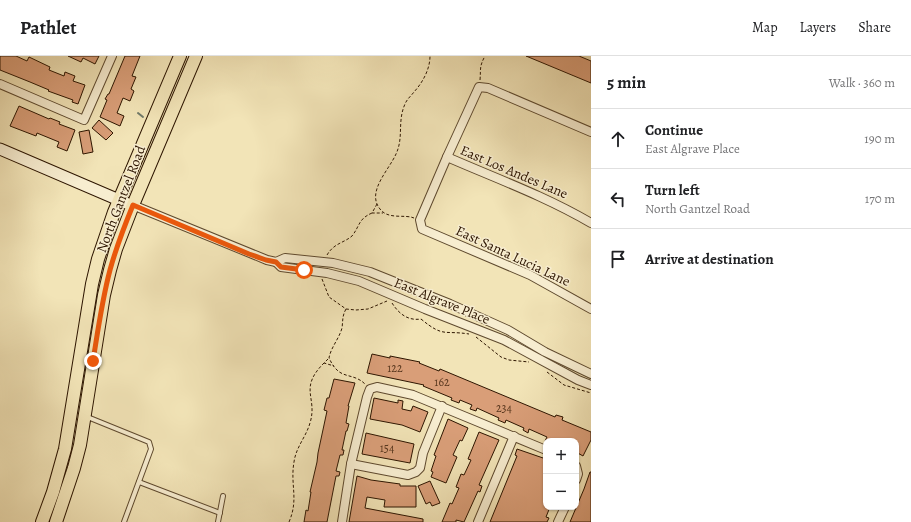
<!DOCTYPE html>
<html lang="en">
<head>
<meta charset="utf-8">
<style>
	body { margin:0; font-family:Alegreya,serif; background:#f2f2f2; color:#202124 }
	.controls { position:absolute; right:12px; bottom:12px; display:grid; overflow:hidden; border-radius:8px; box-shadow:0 1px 3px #0004 }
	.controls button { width:36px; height:36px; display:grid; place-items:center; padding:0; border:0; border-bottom:1px solid #e0e0e0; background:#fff; color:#202124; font:20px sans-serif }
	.stop { position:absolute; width:12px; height:12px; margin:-9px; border:3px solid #ea580c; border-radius:50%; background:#fff }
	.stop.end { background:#ea580c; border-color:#fff; box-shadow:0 1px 4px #0008 }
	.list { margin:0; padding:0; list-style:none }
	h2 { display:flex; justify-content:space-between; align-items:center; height:52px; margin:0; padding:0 16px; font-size:17px }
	h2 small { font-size:13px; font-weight:400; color:#757577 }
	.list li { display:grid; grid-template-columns:26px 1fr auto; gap:12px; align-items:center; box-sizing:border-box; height:60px; padding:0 16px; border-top:1px solid #e0e0e0 }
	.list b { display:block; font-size:15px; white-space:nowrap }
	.list p { margin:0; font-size:13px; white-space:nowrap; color:#757577 }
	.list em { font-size:13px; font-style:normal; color:#757577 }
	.icon { flex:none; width:22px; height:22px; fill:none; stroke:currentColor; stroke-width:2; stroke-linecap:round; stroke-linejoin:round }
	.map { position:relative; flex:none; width:591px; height:466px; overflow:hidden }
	header { display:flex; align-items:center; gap:24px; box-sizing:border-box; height:56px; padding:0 20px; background:#fff; border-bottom:1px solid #e0e0e0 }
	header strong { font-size:19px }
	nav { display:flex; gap:22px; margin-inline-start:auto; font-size:14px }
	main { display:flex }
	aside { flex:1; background:#fff }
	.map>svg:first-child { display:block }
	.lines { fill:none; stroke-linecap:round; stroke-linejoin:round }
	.stream { stroke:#6f7a6a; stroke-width:2 }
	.building { fill:#d99e78; stroke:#2d1500 }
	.lane-casing { stroke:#5e492e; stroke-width:6 }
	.street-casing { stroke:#5e492e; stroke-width:10 }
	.secondary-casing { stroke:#2d1500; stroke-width:13 }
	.primary-casing { stroke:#2d1500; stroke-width:14 }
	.path { stroke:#2d1500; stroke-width:1; stroke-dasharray:3 2; stroke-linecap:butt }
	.lane { stroke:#f7edd0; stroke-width:4 }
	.street { stroke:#f7edd0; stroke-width:8 }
	.secondary { stroke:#f7edd0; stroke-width:11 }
	.primary { stroke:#f2e4b7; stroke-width:12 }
	.route { stroke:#ea580c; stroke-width:5 }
	.labels { text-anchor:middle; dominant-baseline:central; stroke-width:3; stroke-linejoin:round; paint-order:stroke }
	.number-label { font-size:12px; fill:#58371e }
	.street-label { font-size:14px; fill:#2d1500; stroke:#f7edd0 }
</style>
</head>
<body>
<header>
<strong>Pathlet</strong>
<nav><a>Map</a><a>Layers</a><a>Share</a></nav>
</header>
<main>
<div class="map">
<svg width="591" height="466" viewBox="0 0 591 466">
	<rect width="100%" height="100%" fill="#f2e4b7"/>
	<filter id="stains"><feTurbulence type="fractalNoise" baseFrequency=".005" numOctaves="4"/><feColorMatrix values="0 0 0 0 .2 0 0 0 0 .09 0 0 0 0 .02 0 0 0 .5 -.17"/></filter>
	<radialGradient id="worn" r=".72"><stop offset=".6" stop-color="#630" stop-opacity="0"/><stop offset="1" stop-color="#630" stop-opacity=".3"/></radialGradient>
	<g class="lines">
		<polyline class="stream" points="138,57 143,61"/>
	</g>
	<g class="building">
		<polygon points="0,0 16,0 27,5 29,1 50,11 49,14 64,20 65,16 75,20 73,25 85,29 78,48 72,46 73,44 48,35 49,34 30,26 0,14"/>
		<polygon points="68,0 99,0 95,8 83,2 81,6"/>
		<polygon points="125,0 140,0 132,20 136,21 131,33 134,35 130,45 123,42 117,57 124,60 120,70 100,61 107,44 105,43 108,38 109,38"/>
		<polygon points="526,0 579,0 591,5 591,27"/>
		<polygon points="19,50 49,63 50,62 60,66 59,68 75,74 67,95 57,91 59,86 37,77 36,80 10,70"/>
		<polygon points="99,64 113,77 106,84 92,72"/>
		<polygon points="89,74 93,96 83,98 79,76"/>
		<polygon points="372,298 390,302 390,300 420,306 419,307 439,315 440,313 555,361 556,359 563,361 562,364 591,376 591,384 583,400 576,396 576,385 545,385 547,381 529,373 528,377 523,374 524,372 506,364 505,367 498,364 499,362 477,352 476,355 470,353 472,349 460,344 459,347 451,344 452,342 423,330 424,329 367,317"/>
		<polygon points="334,323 355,327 348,350 349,350 346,367 349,368 347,375 346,375 342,394 344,394 343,399 340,399 336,415 340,416 339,420 336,420 327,466 304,466 306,454 308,455 311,436 310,436 317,406 318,397 327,355 324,354 327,342 329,342"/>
		<polygon points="374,342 398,347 398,344 403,345 402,353 411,355 413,350 428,356 420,376 402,369 370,363"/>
		<polygon points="448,363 468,372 462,385 460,384 453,399 457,401 446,427 431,421 433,416 431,415 436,400 434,399"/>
		<polygon points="479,376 499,384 479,429 482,430 480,436 478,435 464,466 456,464 456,466 442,466 450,447 452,448 459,432 456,431 461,418 464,419 471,404 468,403"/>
		<polygon points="366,377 414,388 410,407 362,398"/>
		<polygon points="517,393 546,403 546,451 550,451 546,461 549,462 547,466 490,466 517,400 515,399"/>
		<polygon points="590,416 591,416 591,466 570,466 584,433"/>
		<polygon points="357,420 371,424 400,428 400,430 416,430 416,451 384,451 385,444 367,441 365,452 423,463 423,466 349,466"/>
		<polygon points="430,425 440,447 432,450 430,446 426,448 418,430"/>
	</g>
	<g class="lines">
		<g class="lane-casing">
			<g id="lane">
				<polyline points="85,360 149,386 151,393 124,466"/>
				<polyline points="139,426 220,457"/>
				<polyline points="218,466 223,440"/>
			</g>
		</g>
		<g class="street-casing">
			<g id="street">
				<polyline points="0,28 84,64 112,0"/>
				<polyline points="591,76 488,32 479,31 447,101 420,164 422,173 530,219 591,253"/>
				<path d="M 447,101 C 495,122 545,140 591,167"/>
				<polyline points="130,148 267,204 276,206 285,202 333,207 370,216 450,248 508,274 545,296 591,318"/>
				<polyline points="276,206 281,211 327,217 359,225 425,253 504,284 578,324 591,329"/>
				<polyline points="351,408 408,419 416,416 420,412 423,397 442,350"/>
				<polyline points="576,410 578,418 576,424"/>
				<polyline points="342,466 351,408 367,341 370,333 377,331 413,339 546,394"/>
				<polyline points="478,466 514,380"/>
				<polyline points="558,466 565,451"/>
			</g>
		</g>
		<g class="secondary-casing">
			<polyline id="secondary" points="0,93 126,147"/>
		</g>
		<g class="primary-casing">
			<g id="primary">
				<polyline points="42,466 53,436 65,393 92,228 98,203 114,156 180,0"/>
				<polyline points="56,466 74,412 80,389 104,239 110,214 116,193 133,149 196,0"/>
			</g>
		</g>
		<g class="path">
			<path d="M 480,24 C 481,13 479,11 485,0"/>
			<polyline points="377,148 372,157 383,157"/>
			<path d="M 414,162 C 405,158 388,164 380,153 C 366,136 389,114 396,98 C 404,81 397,66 405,48 C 407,43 411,40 414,36 C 423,26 430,13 430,0"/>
			<path d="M 327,199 C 334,187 344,187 352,180 C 360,170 358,163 372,157"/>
			<polyline points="322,223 329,241 346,253 356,254 368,253 387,245"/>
			<path d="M 392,247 C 399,258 408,265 421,263 C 444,282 444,274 469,278"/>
			<path d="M 346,253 C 342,260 343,265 342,272 C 339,283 331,291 329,302 C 331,306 333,310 336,313 C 344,322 355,318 365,328"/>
			<polyline points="476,281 501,301 509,304 529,306"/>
			<polyline points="328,303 324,307 334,310"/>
			<polyline points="547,316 564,329 591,337"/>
			<path d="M 289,466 C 299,443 290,429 294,406 C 296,391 306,381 310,367 C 318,341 298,333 324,307"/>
		</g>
		<use href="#lane" class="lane"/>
		<use href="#street" class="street"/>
		<use href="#secondary" class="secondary"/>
		<use href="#primary" class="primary"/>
	</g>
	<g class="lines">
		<path class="route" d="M 93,305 C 98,274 102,244 110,214 C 116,192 124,171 133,149 L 249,198 L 266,204 L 276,206 L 281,211 L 304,214"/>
	</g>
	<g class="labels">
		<g class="number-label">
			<text x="395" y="312">122</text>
			<text x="442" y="326">162</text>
			<text x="504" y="352">234</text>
			<text x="387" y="392">154</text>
		</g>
		<g class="street-label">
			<text transform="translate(514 116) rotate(23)">East Los Andes Lane</text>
			<text transform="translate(121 143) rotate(-69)">North Gantzel Road</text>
			<text transform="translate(513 200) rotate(25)">East Santa Lucia Lane</text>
			<text transform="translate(442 245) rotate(22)">East Algrave Place</text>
		</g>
	</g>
	<rect width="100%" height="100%" filter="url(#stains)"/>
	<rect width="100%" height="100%" fill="url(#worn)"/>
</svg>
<div class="controls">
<button>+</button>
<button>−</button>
</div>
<div class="stop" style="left:304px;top:214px"></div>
<div class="stop end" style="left:93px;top:305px"></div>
</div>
<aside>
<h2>5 min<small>Walk · 360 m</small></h2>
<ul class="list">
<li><svg class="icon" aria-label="ahead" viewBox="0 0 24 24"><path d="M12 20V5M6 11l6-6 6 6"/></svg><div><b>Continue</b><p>East Algrave Place</p></div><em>190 m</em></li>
<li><svg class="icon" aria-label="left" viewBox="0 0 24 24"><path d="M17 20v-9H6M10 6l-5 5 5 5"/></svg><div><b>Turn left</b><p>North Gantzel Road</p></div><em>170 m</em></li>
<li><svg class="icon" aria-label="arrive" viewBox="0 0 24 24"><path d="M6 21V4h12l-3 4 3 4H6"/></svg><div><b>Arrive at destination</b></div></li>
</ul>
</aside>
</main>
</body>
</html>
